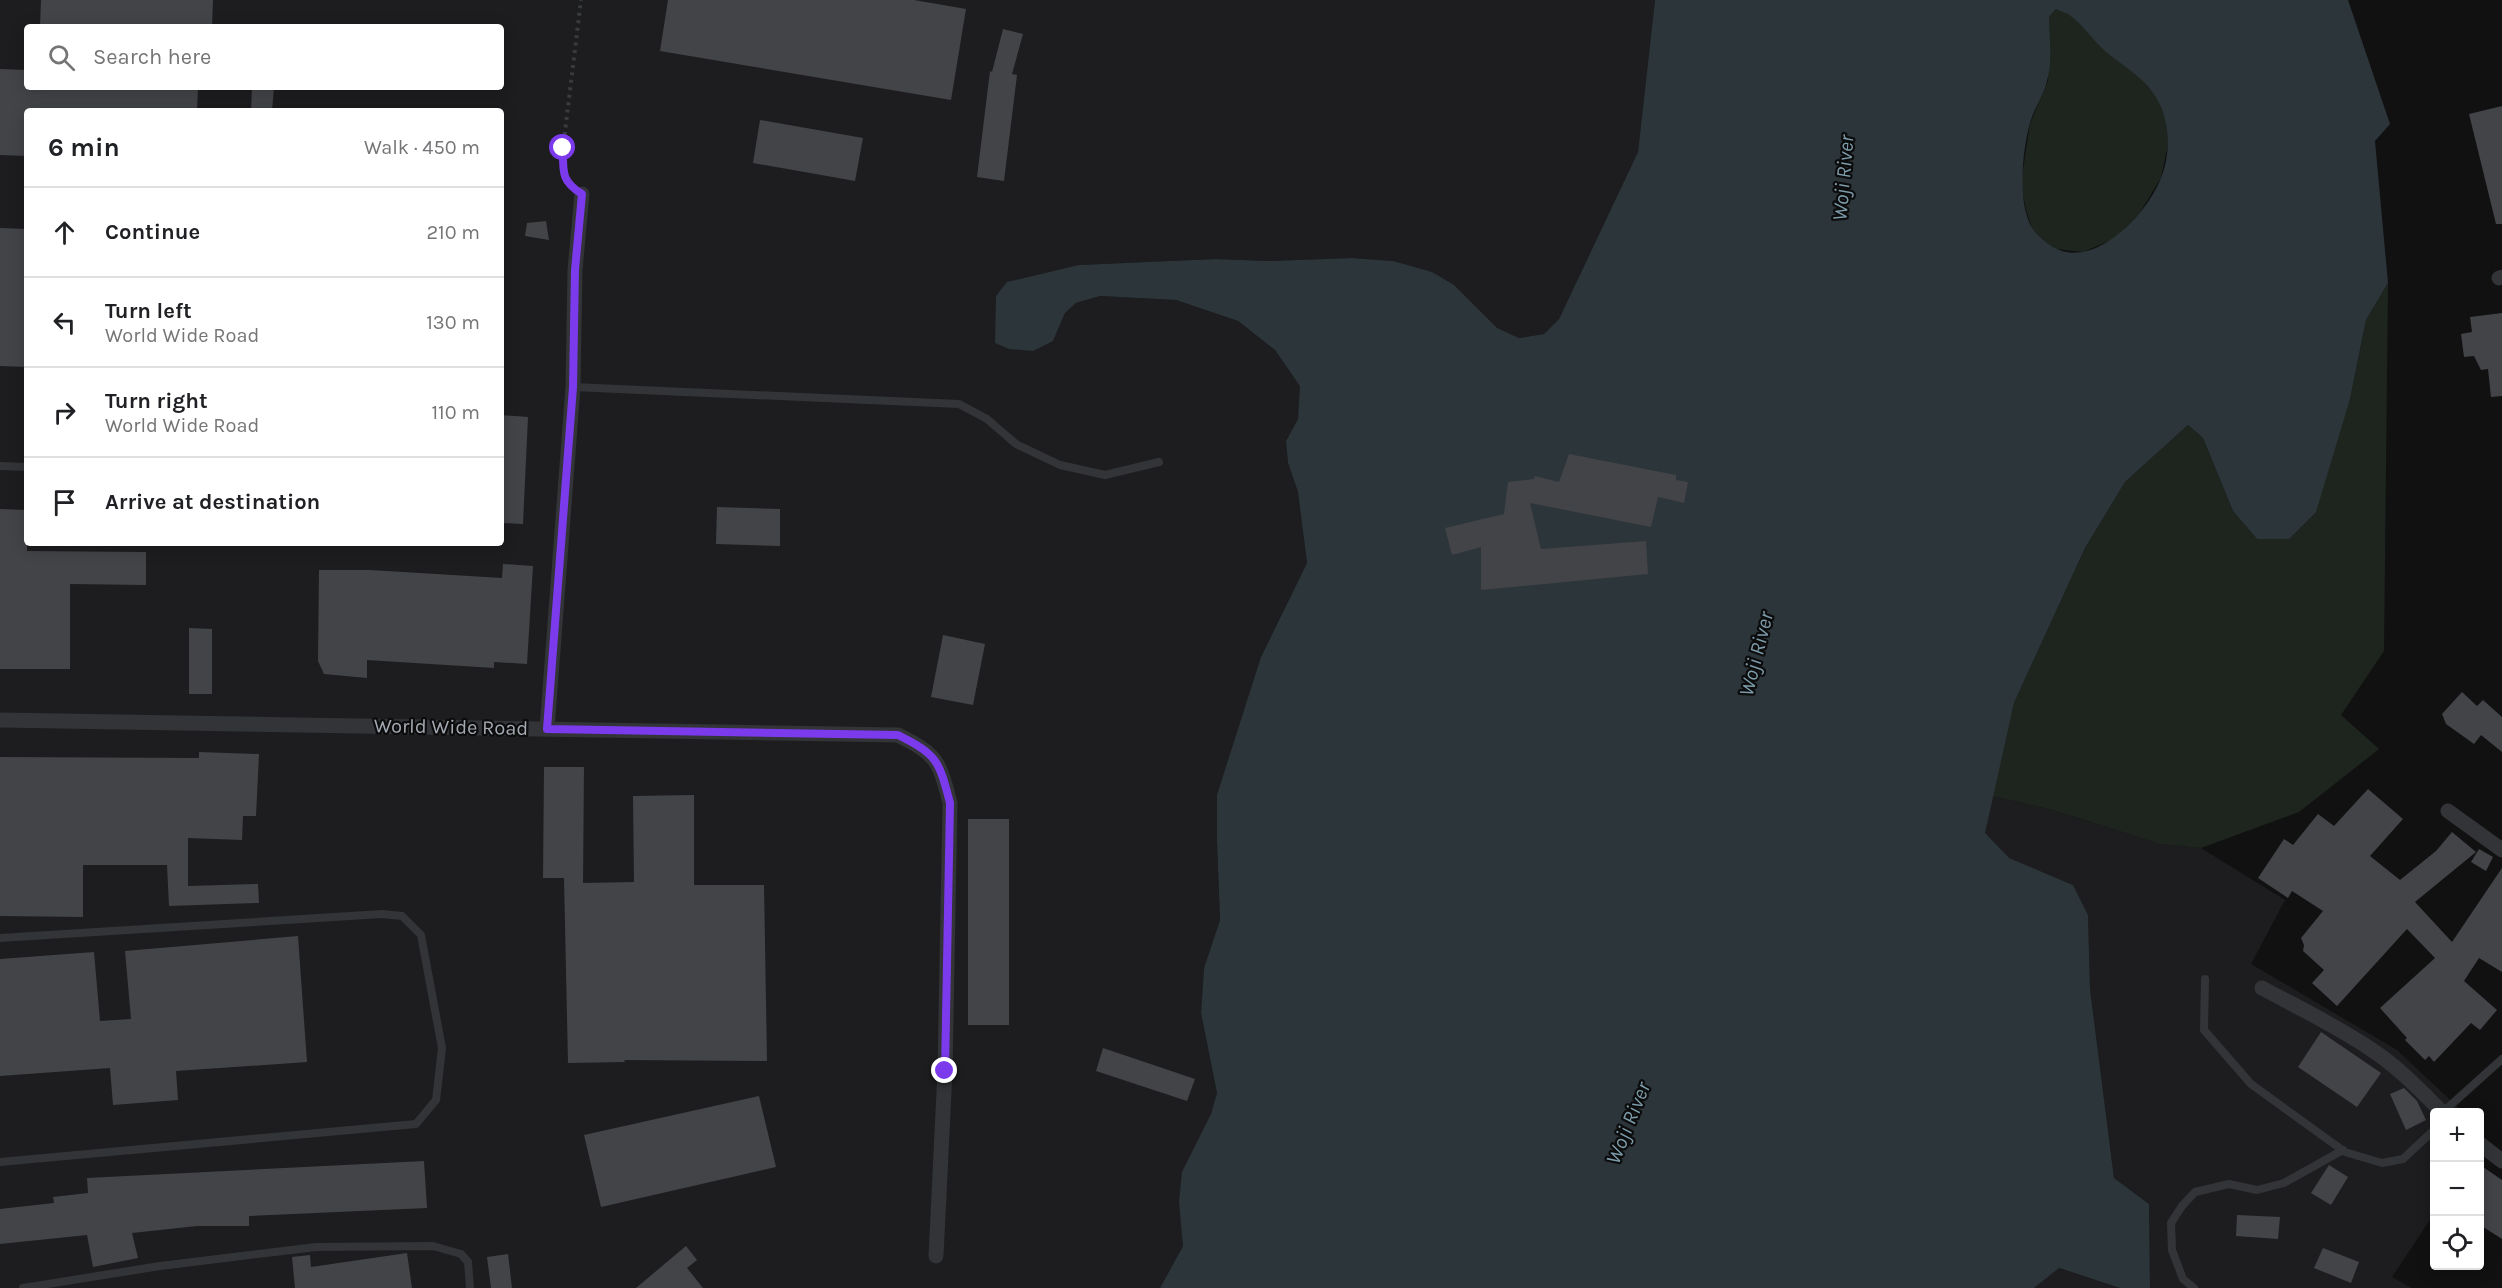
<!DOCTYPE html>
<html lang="en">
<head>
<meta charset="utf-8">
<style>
	body { margin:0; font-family:Karla,sans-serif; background:#f6f6f6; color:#202124 }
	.controls { position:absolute; right:18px; bottom:18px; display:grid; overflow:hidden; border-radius:6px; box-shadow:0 3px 15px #0003 }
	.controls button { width:54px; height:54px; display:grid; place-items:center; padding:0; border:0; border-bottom:2px solid #e0e0e0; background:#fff; color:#202124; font:30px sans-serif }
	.stop { position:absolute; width:18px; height:18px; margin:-14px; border:4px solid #7c3aed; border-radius:50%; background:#fff }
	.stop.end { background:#7c3aed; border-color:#fff; box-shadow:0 2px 6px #0008 }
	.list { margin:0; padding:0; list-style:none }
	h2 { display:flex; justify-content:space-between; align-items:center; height:78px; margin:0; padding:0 24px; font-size:26px }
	h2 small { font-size:20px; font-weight:400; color:#757577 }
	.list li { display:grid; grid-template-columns:39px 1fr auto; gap:18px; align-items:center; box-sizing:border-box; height:90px; padding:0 24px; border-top:2px solid #e0e0e0 }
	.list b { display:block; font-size:22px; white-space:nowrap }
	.list p { margin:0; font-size:20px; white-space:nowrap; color:#757577 }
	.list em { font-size:20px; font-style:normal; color:#757577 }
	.icon { flex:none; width:33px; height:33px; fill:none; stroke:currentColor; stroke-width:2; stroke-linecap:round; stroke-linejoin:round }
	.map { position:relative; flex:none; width:2502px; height:1288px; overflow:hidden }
	.search { position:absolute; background:#fff; box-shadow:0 3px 15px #0003; left:24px; top:24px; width:480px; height:66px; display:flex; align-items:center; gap:15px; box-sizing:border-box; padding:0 21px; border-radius:6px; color:#757577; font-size:22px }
	.panel { position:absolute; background:#fff; box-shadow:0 3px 15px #0003; left:24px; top:108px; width:480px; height:438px; border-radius:6px }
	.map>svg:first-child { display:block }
	.built { fill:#1d1d1f; fill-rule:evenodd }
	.green { fill:#1e251e }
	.water { fill:#2c353a; fill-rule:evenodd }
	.building { fill:#434448 }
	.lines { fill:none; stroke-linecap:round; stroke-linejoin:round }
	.path { stroke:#383b3e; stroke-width:4; stroke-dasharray:3 4.5; stroke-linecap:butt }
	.lane { stroke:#323437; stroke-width:8 }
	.street { stroke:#323437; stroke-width:15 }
	.route { stroke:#7c3aed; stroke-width:8 }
	.labels { text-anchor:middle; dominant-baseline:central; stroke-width:4.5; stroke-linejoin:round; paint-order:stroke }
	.street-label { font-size:20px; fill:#a4aab2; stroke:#0c0c0d }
	.water-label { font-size:21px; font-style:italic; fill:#7d9caa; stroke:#0c0c0d }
</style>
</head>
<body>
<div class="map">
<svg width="2502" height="1288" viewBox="0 0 2502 1288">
	<rect width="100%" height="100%" fill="#111112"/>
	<g class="built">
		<path d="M 0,0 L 1655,0 L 1638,152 L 1559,319 L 1544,334 L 1519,338 L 1496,328 L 1454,285 L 1393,261 L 1352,258 L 1268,261 L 1216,259 L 1079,265 L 1053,341 L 1065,313 L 1076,303 L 1100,296 L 1176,300 L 1238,321 L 1275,350 L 1301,386 L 1298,419 L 1286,441 L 1288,463 L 1298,492 L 1307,563 L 1261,657 L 1217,842 L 1220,920 L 1204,968 L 1201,1013 L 1217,1093 L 1182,1231 L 1183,1246 L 1160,1288 L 0,1288 ZM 27,27 L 501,27 L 501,87 L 27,87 ZM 27,111 L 501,111 L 501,543 L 27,543 Z"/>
		<polygon points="1992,796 2053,810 2160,844 2201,848 2285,900 2251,964 2397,1050 2463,1112 2434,1112 2434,1214 2392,1277 2412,1288 2150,1288 2149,1204 2114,1178 2090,989 2088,915 2073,885 2008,858 1985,834"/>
		<polygon points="2058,1268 2120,1288 2034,1288"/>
	</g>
	<g class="green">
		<polygon points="2056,9 2072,16 2110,55 2134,71 2157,97 2166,118 2168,144 2161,178 2139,214 2116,238 2083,252 2056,249 2034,234 2026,210 2021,183 2030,124 2048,81 2049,17"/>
		<polygon points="2388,283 2384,651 2341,715 2379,749 2299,812 2201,848 2160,844 2053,810 1992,796 2014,703 2085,548 2125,482 2188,425 2203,438 2233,511 2257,539 2289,539 2350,399 2366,320"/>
	</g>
	<path class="water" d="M 1655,0 L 2348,0 L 2390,124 L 2375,141 L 2388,283 L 2366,320 L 2350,399 L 2316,512 L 2289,539 L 2257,539 L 2233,511 L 2203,438 L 2188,425 L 2125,482 L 2085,548 L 2014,703 L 1985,833 L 2009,858 L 2073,885 L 2088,915 L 2090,989 L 2114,1178 L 2149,1204 L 2150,1288 L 2120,1288 L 2059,1268 L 2034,1288 L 1160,1288 L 1183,1246 L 1179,1202 L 1182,1172 L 1211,1114 L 1217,1093 L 1201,1013 L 1204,968 L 1220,920 L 1217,842 L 1217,795 L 1261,657 L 1307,563 L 1298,492 L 1288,463 L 1286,441 L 1298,419 L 1300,386 L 1275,350 L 1238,321 L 1176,300 L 1100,296 L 1076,303 L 1065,313 L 1053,341 L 1033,351 L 1009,349 L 995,343 L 996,296 L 1007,282 L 1079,265 L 1216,259 L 1268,261 L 1352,258 L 1393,261 L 1432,272 L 1454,285 L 1497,328 L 1519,338 L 1544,334 L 1559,319 L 1638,152 ZM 2056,9 C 2061,12 2068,13 2072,17 C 2086,28 2096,45 2111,56 C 2128,69 2146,80 2157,99 C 2170,121 2171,154 2161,178 C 2147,215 2091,274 2050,245 C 2034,234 2030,228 2025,209 C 2020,182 2023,149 2030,123 C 2034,109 2044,95 2047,81 C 2053,60 2049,38 2049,17 Z"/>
	<g class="building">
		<polygon points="41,0 213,0 212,27 40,27"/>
		<polygon points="668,0 914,0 966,9 951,100 660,51"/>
		<polygon points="1003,29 1023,34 1012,74 1017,75 1004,181 977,177 990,71 992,72"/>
		<polygon points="0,69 27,70 27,87 198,87 197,111 27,111 27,156 0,155"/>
		<polygon points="252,87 274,87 272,111 251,111"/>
		<polygon points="2502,106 2502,224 2496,224 2469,114"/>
		<polygon points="760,120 863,138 855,181 753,163"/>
		<polygon points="546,221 549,240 525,236 527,223"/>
		<polygon points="0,228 27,229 27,367 0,366"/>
		<polygon points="2502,313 2502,396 2491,397 2488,369 2481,370 2474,356 2464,357 2461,334 2472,332 2470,317"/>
		<polygon points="501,415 528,417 523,524 501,523"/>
		<polygon points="1569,454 1676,475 1676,480 1688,482 1684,503 1658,497 1651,527 1530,503 1541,549 1646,541 1648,574 1481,590 1481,547 1452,555 1445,528 1504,514 1508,482 1534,479 1535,476 1559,482"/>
		<polygon points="717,507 780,509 780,546 716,544"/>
		<polygon points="0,509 27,510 27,551 146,552 146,585 70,584 70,669 0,669"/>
		<polygon points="503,564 533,566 527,664 494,662 494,668 367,660 367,678 324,674 318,661 319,570 370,570 502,578"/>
		<polygon points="189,628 212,629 212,694 189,694"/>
		<polygon points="943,635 985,644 973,705 931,697"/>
		<polygon points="2462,692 2477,706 2483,700 2502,717 2502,752 2481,735 2474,744 2446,724 2442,714"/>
		<polygon points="199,752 259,754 256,816 243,816 242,840 188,838 188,886 258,884 259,903 169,906 167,865 83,865 83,917 0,916 0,757 199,758"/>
		<polygon points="544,767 584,767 583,883 634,882 633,796 694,795 694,885 764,885 767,1061 624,1060 625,1062 568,1063 564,878 543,878"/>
		<polygon points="2368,789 2403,819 2370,856 2400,880 2436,851 2452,832 2476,852 2415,902 2452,942 2502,868 2502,972 2479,958 2464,981 2497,1010 2480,1030 2471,1023 2434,1062 2429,1056 2425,1060 2405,1040 2407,1038 2380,1008 2435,958 2407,929 2337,1006 2312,983 2324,970 2303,951 2304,945 2301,938 2323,911 2292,891 2288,898 2258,878 2284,839 2293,845 2318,814 2334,826"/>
		<rect x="968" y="819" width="41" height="206"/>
		<polygon points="2479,849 2493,857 2486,871 2471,862"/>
		<polygon points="298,936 307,1062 176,1071 178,1100 113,1105 110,1068 0,1076 0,959 94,952 100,1021 131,1019 125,951"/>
		<polygon points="2321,1032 2381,1073 2357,1107 2298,1067"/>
		<polygon points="1103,1048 1195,1079 1187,1101 1096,1071"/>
		<polygon points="2404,1088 2417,1101 2426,1120 2406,1130 2390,1094"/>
		<polygon points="759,1096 776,1167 601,1207 584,1135"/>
		<polygon points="424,1161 427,1208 249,1216 249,1226 197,1226 132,1233 138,1258 93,1267 87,1235 0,1244 0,1209 54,1203 53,1197 88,1193 87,1178"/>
		<polygon points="2329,1165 2348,1177 2331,1205 2311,1193"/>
		<polygon points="2480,1165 2502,1180 2502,1239 2480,1225"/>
		<polygon points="2237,1215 2280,1217 2278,1239 2236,1236"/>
		<polygon points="686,1246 697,1260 687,1268 703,1288 636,1288"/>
		<polygon points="2323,1248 2359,1262 2351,1283 2314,1268"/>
		<polygon points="407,1253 412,1288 295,1288 292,1257 310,1255 311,1267"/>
		<polygon points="508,1254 512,1288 491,1288 487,1257"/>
	</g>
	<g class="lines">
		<polyline class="path" points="569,186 563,173 563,148 581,0"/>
		<g class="lane">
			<polyline points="573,387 959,404 987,419 1016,444 1060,465 1105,475 1159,462"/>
			<polyline points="0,466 27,467"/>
			<polyline points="0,938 382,914 402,916 421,935 442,1048 436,1100 416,1124 0,1162"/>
			<polyline points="2205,979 2204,1030 2251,1084 2345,1152 2382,1163 2403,1159 2434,1130"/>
			<polyline points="2443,1112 2502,1059"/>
			<polyline points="23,1288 160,1266 316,1247 433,1246 461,1254 468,1262 470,1288"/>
			<polyline points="2194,1288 2183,1279 2172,1250 2171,1223 2182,1206 2195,1192 2229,1184 2257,1190 2284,1183 2343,1150"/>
		</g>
		<g class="street">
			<polyline points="2499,278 2502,277"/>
			<path d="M 0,720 L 898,735 C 938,755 939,761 950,803 L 945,1071 L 936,1256"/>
			<polyline points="547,729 573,387 575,270 582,194"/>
			<polyline points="2448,811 2502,850"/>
			<path d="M 2262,988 C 2299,1008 2337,1026 2372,1050 C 2398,1067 2420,1090 2442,1112"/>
			<polyline points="2480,1144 2502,1161"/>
		</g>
	</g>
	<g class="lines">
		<path class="route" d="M 563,148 C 563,172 561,181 582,194 L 575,270 L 573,387 L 547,729 L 898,735 C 938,755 939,761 950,803 L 945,1071"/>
	</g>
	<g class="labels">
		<g class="street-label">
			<text transform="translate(451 727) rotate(1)">World Wide Road</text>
		</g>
		<g class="water-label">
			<text transform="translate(1843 178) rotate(-85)">Woji River</text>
			<text transform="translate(1756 654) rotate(-76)">Woji River</text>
			<text transform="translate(1628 1123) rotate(-68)">Woji River</text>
		</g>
	</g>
</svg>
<div class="controls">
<button>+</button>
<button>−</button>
<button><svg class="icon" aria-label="locate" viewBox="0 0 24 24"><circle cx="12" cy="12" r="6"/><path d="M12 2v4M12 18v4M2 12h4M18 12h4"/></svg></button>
</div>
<div class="stop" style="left:563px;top:148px"></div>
<div class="stop end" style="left:945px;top:1071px"></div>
<div class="search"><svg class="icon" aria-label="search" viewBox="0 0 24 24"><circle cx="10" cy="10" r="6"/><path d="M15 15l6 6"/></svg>Search here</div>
<section class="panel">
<h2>6 min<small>Walk · 450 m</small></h2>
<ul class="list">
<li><svg class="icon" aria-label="ahead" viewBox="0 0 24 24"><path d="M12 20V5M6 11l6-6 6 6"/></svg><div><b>Continue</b></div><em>210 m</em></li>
<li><svg class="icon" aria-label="left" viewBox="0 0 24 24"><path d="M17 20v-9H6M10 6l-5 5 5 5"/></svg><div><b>Turn left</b><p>World Wide Road</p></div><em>130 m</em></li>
<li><svg class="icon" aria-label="right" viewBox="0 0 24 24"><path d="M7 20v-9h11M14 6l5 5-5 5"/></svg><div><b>Turn right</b><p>World Wide Road</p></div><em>110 m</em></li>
<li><svg class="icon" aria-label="arrive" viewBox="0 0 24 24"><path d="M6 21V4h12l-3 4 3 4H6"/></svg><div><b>Arrive at destination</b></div></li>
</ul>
</section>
</div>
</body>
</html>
